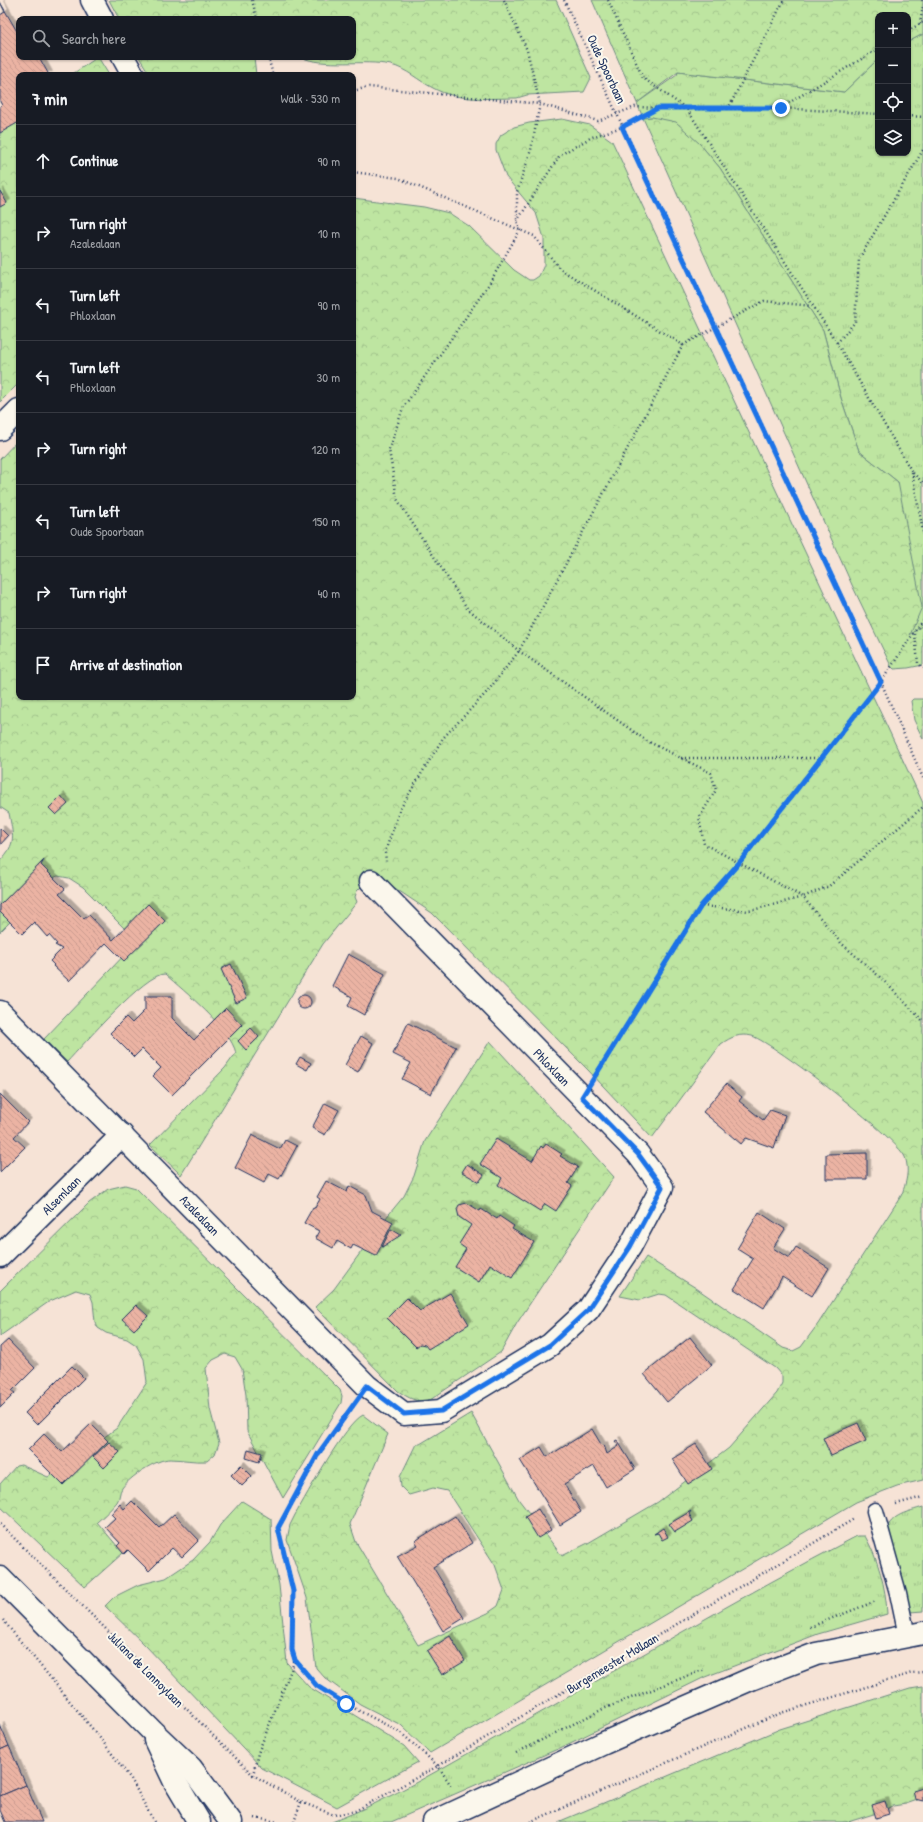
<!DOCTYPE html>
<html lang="en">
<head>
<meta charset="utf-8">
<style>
	body { margin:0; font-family:"Patrick Hand",sans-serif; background:#242831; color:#f1f3f6 }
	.controls { position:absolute; right:12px; top:12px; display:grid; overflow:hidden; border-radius:8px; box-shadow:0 1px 3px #0004 }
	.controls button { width:36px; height:36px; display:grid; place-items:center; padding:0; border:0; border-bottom:1px solid #363941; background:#171b24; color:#f1f3f6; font:20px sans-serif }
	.stop { position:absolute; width:12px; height:12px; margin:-9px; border:3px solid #1a73e8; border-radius:50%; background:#fff }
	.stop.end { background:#1a73e8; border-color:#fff; box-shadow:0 1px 4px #0008 }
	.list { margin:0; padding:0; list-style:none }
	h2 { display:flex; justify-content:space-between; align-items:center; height:52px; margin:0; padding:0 16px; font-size:17px }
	h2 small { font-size:13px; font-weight:400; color:#9ea1a6 }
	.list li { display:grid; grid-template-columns:26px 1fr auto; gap:12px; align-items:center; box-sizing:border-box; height:72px; padding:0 16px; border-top:1px solid #363941 }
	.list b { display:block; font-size:15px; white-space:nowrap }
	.list p { margin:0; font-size:13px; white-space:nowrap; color:#9ea1a6 }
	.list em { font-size:13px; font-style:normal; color:#9ea1a6 }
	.icon { flex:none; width:22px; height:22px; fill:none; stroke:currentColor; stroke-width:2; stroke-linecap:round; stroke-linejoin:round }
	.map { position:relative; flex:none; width:923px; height:1822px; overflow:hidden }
	.search { position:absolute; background:#171b24; box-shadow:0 1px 3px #0004; left:16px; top:16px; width:340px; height:44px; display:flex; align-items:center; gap:10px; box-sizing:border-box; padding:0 14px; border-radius:8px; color:#9ea1a6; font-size:15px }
	.panel { position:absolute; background:#171b24; box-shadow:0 1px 3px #0004; left:16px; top:72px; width:340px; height:628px; border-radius:8px }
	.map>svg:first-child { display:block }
	.grass { fill:url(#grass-tufts); stroke:#6c8a80 }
	.forest { fill:url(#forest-crowns); stroke:#6c8a80 }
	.building { fill:url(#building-back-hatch); stroke:#1b2f5e; filter:url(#shadow) }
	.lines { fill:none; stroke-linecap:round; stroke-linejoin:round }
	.service-casing { stroke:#1b2f5e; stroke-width:19 }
	.minor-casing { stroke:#1b2f5e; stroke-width:25 }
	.tertiary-casing { stroke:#1b2f5e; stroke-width:25 }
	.secondary-casing { stroke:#1b2f5e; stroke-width:25 }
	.path { stroke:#1b2f5e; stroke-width:2.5; stroke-dasharray:1 3; stroke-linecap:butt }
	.service { stroke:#fbf7ec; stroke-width:16 }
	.minor { stroke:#fbf7ec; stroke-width:22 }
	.tertiary { stroke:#fbf7ec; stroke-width:22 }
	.secondary { stroke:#fbf7ec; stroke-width:22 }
	.route { stroke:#1a73e8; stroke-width:5 }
	.labels { text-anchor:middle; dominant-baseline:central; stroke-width:4; stroke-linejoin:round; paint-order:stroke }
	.street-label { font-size:13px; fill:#1b2f5e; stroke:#fbf7ec }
</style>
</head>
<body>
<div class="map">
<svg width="923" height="1822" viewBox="0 0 923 1822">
	<defs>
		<pattern id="grass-tufts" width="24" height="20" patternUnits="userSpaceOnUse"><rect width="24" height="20" fill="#bee5a1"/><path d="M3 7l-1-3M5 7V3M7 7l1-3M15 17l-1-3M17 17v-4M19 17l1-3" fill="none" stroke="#a3c58d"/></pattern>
		<pattern id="forest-crowns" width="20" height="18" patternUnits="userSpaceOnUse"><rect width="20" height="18" fill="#bee5a1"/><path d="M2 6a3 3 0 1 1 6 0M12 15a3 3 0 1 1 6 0" fill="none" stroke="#a3c58d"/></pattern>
		<pattern id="building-back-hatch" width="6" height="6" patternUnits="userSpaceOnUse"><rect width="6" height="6" fill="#ebb3a3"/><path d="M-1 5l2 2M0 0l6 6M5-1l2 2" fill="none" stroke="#c99a8f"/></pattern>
		<filter id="shadow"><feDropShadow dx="3.5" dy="-3.5" stdDeviation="0" flood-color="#0004"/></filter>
	</defs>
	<rect width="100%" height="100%" fill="#f6e3d6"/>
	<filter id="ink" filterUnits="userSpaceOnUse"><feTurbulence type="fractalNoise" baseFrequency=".025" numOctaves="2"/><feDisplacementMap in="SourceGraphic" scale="8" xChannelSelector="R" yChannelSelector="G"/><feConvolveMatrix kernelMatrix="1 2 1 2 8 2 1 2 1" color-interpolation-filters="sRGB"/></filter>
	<g filter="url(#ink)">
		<g class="grass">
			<polygon points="923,34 923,625 910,636 898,482 859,451 841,398 823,330 720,168 700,144 652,117 643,118 637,103 677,75 678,72 844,92 878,59 878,153 908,153 908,42"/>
			<path d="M 923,1507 L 923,1611 L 910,1612 L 886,1531 C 891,1514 908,1512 923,1507 Z"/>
			<path d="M 857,1536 L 865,1536 C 878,1559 886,1587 887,1614 L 818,1634 L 705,1677 L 560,1748 L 391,1822 L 332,1822 C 392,1799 447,1765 504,1733 C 622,1668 737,1598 857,1536 Z"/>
		</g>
		<g class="forest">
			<path d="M 109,0 L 556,0 L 591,78 L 584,92 L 527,95 L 517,98 C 490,98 458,102 433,88 C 419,81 407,69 391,65 C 363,59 326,68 300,57 L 353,57 L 353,19 L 119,19 Z"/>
			<polygon points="592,0 923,0 923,34 908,42 908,15 878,15 878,59 844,92 678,72 637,103"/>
			<polygon points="98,57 109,75 71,75"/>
			<polygon points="139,57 254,57 256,75 150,75"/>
			<polygon points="19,116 19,211 17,218 19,233 19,383 0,402 0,120"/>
			<polygon points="652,117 676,122 700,144 720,168 823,330 841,398 859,451 898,482 922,607 910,635 923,625 923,665 908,668 894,669 891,666 852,585 643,118"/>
			<path d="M 562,119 L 590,125 L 612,141 L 923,803 L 923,1480 L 897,1486 L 856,1502 L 430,1753 L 401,1725 L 360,1704 L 325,1678 L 316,1668 L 307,1598 L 287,1540 L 290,1525 L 295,1515 C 308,1493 344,1425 363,1415 L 388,1434 L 350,1524 L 356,1542 L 418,1645 L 488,1613 L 498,1606 L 504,1590 L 495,1565 L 447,1491 L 433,1488 L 409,1495 L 401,1487 L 400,1477 L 416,1444 L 420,1444 L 471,1413 L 519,1500 L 562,1556 L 588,1543 L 658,1502 L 729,1448 L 777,1393 L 782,1383 L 782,1376 L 775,1368 L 666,1295 L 659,1294 L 640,1300 L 620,1296 L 646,1257 L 696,1288 L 783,1348 L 793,1351 L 801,1347 L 818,1324 L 901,1196 C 906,1184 910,1170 905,1157 C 896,1137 775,1044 752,1036 C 740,1033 731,1037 721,1044 L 652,1138 L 588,1070 L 432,913 L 374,874 L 357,891 L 355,897 L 357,902 L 323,944 L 181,1175 L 150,1145 L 225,1068 L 236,1053 C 230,1028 185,992 165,974 C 146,972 82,1046 67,1062 L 44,1039 L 131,948 L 128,932 L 83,887 L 69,878 L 58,876 L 55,877 L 0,932 L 0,861 C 17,843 13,836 9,813 L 0,807 L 0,459 L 19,439 L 19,697 L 353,697 L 353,198 L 424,207 L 449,213 L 469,226 L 514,270 L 529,280 L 533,280 L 539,276 L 544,265 L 544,238 L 536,213 L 506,177 L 496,150 L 496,144 L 501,135 L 514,127 L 529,123 Z"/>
			<polygon points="913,699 923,699 923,739 914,720 911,701"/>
			<path d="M 490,1041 L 614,1177 L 517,1323 L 501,1352 L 430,1400 C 416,1403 409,1398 398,1391 L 315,1307 L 334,1289 L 385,1219 L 404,1196 L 414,1176 L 425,1141 Z"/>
			<path d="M 125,1185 L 136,1188 L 340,1390 L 342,1396 L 341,1403 L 283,1498 L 247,1431 L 246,1395 L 242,1369 L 235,1357 L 225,1354 L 213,1360 L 206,1368 L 210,1409 L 219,1443 L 215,1454 L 207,1461 C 194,1462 182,1459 170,1459 C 156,1459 130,1477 122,1488 C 119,1492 120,1498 117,1502 C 111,1509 104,1516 97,1522 L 123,1553 L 85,1587 L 0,1506 L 0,1484 L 16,1466 L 21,1465 L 48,1477 L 117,1428 L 147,1382 L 144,1359 L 136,1345 L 127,1339 L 106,1333 L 98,1328 L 95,1322 L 93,1302 L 90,1294 L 76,1290 L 50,1301 L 0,1336 L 0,1291 L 89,1203 L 108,1189 Z"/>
			<polygon points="242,1501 271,1519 272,1551 279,1585 287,1663 309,1687 404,1746 418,1762 337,1807 262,1768 145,1645 105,1606 114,1597 138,1585 166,1578 193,1560 210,1542 220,1525"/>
			<polygon points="923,1686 923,1798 906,1804 893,1806 880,1812 848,1822 558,1822 780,1729 910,1688"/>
		</g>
		<g class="building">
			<polygon points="0,2 19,35 17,39 19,43 19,57 39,57 49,75 19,75 19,122 0,133 0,106 2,105 0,102 0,15 5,12"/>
			<polygon points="0,191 7,203 0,207"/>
			<polygon points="61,796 68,804 56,815 49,808"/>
			<polygon points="0,828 8,836 0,845"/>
			<polygon points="44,860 41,865 65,889 59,894 84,919 89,915 113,940 148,904 165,921 124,961 106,943 69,981 53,966 54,965 50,961 62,949 55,945 57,944 49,935 47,937 34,922 22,934 0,912 0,905"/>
			<polygon points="348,954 385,974 364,1015 348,1006 352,997 332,986"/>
			<polygon points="231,964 247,998 236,1003 221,969"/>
			<circle cx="304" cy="1002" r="7"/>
			<polygon points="145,996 172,996 172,1018 194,1040 226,1008 242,1025 172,1095 153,1076 161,1068 142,1049 134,1057 110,1033 126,1017 132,1023 145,1010"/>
			<polygon points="408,1023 456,1047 431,1094 402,1079 411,1063 393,1054"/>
			<polygon points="251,1028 259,1037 246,1050 238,1041"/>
			<polygon points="361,1036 373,1043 358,1072 345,1065"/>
			<polygon points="300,1057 311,1063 307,1070 296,1064"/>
			<polygon points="726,1084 742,1097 739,1101 763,1120 770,1110 785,1115 774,1148 746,1138 741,1144 703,1112"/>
			<polygon points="0,1094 28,1122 14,1137 25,1147 0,1172"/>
			<polygon points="325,1103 339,1110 325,1135 312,1128"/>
			<polygon points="252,1135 280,1149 285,1140 297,1146 279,1179 269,1174 264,1183 235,1168"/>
			<polygon points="496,1139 532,1161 541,1146 543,1148 546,1144 562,1154 560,1156 578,1167 568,1183 572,1186 556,1211 545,1204 540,1211 498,1185 502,1178 480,1164"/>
			<polygon points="867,1153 867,1179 826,1179 826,1154"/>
			<polygon points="467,1164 484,1175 479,1182 462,1172"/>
			<polygon points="326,1181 347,1192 349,1186 366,1195 372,1211 393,1222 376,1256 353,1245 351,1249 337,1241 333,1248 315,1238 319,1231 304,1223 313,1207 315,1208 320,1199 317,1197"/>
			<polygon points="467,1203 480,1211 481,1209 497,1219 499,1216 514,1226 512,1229 534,1242 512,1278 490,1264 479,1282 455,1267 466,1249 459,1244 471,1225 459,1217 457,1209 459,1205"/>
			<polygon points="759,1212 785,1229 773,1248 789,1258 796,1247 829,1268 812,1296 782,1277 764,1308 734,1289 753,1259 737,1249"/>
			<polygon points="391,1229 401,1235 382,1247"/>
			<polygon points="450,1293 469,1324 428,1349 425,1345 420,1344 416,1347 387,1318 407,1298 420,1311"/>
			<polygon points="136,1305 148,1316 134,1330 122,1319"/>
			<polygon points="690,1337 712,1365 667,1402 644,1374"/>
			<polygon points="8,1340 35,1368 12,1391 15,1393 0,1408 0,1347"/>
			<polygon points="72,1366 84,1378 37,1425 25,1413"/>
			<polygon points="858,1423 866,1441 831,1456 823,1438"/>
			<polygon points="91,1424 108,1441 63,1485 28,1450 44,1434 62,1452"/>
			<polygon points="592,1429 602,1446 604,1445 607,1454 619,1446 615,1441 617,1440 635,1469 606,1487 594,1466 564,1484 581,1512 560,1525 520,1460 541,1447 547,1457"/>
			<polygon points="109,1442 120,1452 104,1468 93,1457"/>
			<polygon points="696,1444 712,1469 688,1484 672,1459"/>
			<polygon points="248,1449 262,1453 259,1462 246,1458"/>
			<polygon points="241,1465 252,1476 242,1486 231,1475"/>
			<polygon points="132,1501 159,1528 174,1514 199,1540 182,1557 172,1548 149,1571 128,1550 124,1554 117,1546 120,1543 105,1527 115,1518 111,1514 120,1504 124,1509"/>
			<polygon points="538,1509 551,1530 538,1538 525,1517"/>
			<polygon points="691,1511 689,1514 693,1521 675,1532 669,1524"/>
			<polygon points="455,1516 472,1543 433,1567 464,1618 443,1631 397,1556 418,1545 415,1541"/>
			<polygon points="663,1528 668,1537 662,1540 658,1533 654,1534"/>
			<polygon points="450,1636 465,1661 442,1675 427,1651"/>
			<polygon points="0,1725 9,1746 0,1750"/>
			<polygon points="9,1746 26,1785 0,1796 0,1750"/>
			<polygon points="26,1785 42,1822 5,1822 0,1810 0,1796"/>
			<polygon points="923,1788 923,1801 915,1799 913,1791"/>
			<polygon points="885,1801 889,1814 876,1818 872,1805"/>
		</g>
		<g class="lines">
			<g class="service-casing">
				<polyline id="service" points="875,1511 898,1593 907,1636"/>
			</g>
			<g class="minor-casing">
				<g id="minor">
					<polyline points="92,0 102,19"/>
					<polyline points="123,57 133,75"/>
					<polyline points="0,429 19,410"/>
					<polyline points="0,1012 367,1386 404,1414 441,1411 550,1345 588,1310 630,1247 662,1187 638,1154 371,881"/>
					<polyline points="0,1256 122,1135"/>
				</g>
			</g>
			<g class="tertiary-casing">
				<g id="tertiary">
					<polyline points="0,1578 152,1731 191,1768 231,1822"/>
					<polyline points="155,1740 174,1780 199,1822"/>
				</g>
			</g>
			<g class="secondary-casing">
				<polyline id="secondary" points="434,1822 604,1743 751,1679 816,1654 923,1633"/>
			</g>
			<g class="path">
				<polyline points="252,0 257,19"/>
				<polyline points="504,0 527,50 540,104 531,150 517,192 517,221 520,230 489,284 403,408 389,450 397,499 467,608 519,651 647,741 711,773 716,790 699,818 704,844 803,897 841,943 881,978 923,1021"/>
				<polyline points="564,0 881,682 923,778"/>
				<polyline points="608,0 643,78 687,109 837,343 912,472 923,483"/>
				<polyline points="922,0 923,3"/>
				<polyline points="920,24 923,6"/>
				<polyline points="908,31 923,22"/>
				<polyline points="268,57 273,75"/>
				<polyline points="353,91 369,87 540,104 598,121 635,107 687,109 781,108 878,114"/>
				<polyline points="782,107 878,49"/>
				<polyline points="728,109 784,0"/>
				<polyline points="908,116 923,117"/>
				<polyline points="353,172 398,178 534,236 560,269 683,345 519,651 487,692 443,738 400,809 385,852 386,861"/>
				<polyline points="517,221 560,155 592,137 622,127 657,108"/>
				<polyline points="837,343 855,322 859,259 923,150"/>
				<polyline points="683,345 764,301 812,306"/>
				<polyline points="912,472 923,532"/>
				<polyline points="915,634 918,663 923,668"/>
				<polyline points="681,758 822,758"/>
				<polyline points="702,906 749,911 803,897 829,886 923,807"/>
				<polyline points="596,1075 701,906 739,863 881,682 923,619"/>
				<polyline points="353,1406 319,1454 278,1528 293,1591 292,1650 295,1660 317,1686 346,1704 400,1732 438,1766 452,1787"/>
				<polyline points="896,1504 923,1497"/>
				<polyline points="0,1524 253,1775 301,1802 334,1815 355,1811 438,1766 854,1519"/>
				<polyline points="3,1620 100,1738 131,1779 154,1822"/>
				<polyline points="810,1627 876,1601"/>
				<polyline points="516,1753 603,1709 705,1669"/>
				<polyline points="253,1775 258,1753 295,1660"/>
				<polyline points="255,1818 278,1822"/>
				<polyline points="294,1822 301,1802"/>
				<polyline points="530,1822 781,1713 912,1673 923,1672"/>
			</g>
			<use href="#service" class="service"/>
			<use href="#minor" class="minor"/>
			<use href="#tertiary" class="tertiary"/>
			<use href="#secondary" class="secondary"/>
		</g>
	</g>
	<g class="lines" filter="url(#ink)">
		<polyline class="route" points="346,1704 317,1686 295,1660 292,1650 293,1591 278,1528 318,1454 367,1386 404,1414 441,1411 550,1345 588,1310 630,1247 662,1187 638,1154 582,1097 701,906 739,863 881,682 622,127 658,108 781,108"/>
	</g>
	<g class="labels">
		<g class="street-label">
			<text transform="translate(607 69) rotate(65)">Oude Spoorbaan</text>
			<text transform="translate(552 1067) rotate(46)">Phloxlaan</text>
			<text transform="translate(61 1195) rotate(-45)">Alsemlaan</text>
			<text transform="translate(200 1215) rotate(46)">Azalealaan</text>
			<text transform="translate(612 1663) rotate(-31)">Burgemeester Mollaan</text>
			<text transform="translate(146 1669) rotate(45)">Juliana de Lannoylaan</text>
		</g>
	</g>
</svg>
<div class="controls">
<button>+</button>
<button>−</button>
<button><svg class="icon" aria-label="locate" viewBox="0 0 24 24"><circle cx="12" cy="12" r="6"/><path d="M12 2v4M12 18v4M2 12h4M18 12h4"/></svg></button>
<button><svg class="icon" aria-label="layers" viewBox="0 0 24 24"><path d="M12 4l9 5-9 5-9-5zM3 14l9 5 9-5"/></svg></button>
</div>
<div class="stop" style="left:346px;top:1704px"></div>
<div class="stop end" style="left:781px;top:108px"></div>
<div class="search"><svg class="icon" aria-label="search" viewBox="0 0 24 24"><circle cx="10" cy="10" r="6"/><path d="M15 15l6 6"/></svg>Search here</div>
<section class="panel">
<h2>7 min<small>Walk · 530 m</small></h2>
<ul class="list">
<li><svg class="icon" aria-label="ahead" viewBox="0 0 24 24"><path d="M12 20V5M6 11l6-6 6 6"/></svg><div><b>Continue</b></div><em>90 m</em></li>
<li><svg class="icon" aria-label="right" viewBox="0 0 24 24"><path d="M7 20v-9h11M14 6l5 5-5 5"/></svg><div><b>Turn right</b><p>Azalealaan</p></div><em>10 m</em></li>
<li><svg class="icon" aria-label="left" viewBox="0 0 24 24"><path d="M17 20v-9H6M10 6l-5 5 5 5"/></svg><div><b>Turn left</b><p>Phloxlaan</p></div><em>90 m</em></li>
<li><svg class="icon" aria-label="left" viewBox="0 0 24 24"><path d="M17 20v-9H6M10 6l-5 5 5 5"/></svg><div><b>Turn left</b><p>Phloxlaan</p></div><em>30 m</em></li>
<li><svg class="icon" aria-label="right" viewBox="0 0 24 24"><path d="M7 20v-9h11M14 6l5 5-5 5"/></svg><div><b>Turn right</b></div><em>120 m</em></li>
<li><svg class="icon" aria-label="left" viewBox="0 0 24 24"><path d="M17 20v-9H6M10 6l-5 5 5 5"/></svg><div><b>Turn left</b><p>Oude Spoorbaan</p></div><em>150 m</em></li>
<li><svg class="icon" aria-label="right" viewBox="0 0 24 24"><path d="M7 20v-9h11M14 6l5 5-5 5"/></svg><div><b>Turn right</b></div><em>40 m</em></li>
<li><svg class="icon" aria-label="arrive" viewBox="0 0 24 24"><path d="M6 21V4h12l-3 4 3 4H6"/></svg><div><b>Arrive at destination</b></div></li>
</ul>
</section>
</div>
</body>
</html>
